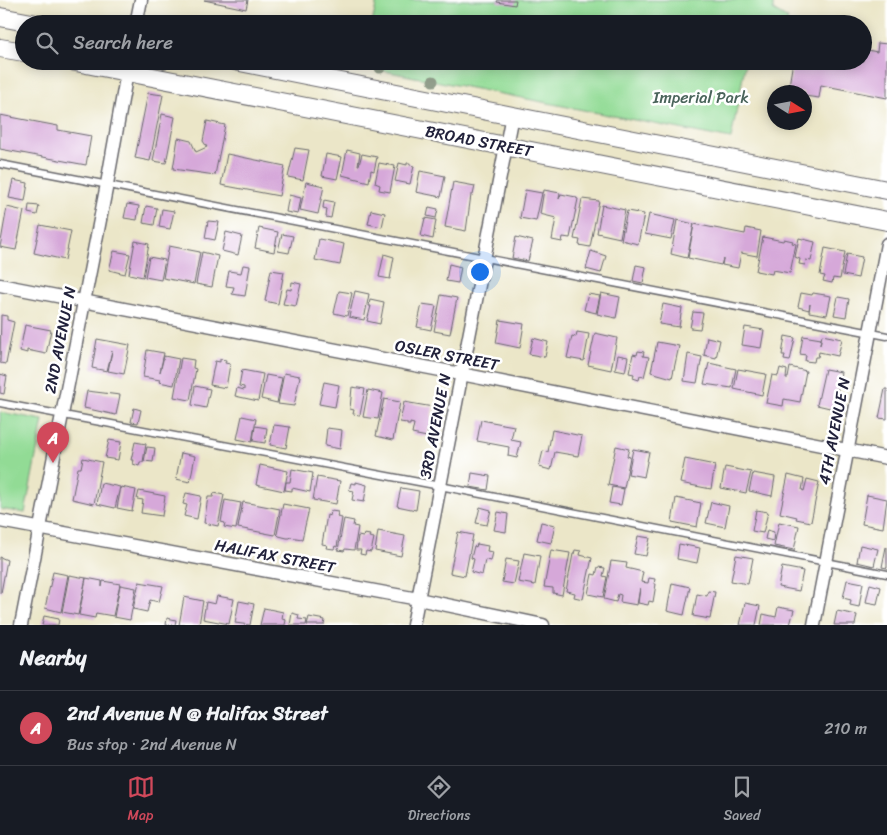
<!DOCTYPE html>
<html lang="en">
<head>
<meta charset="utf-8">
<style>
	body { margin:0; font-family:Sriracha,sans-serif; background:#20242c; color:#f1f3f6 }
	.compass { position:absolute; left:767px; top:85px; width:45px; height:45px; border-radius:50%; background:#171b24; box-shadow:0 2px 12px #0003; rotate:101deg }
	.you { position:absolute; left:479px; top:271px; width:18px; height:18px; margin:-12px; border:4px solid #fff; border-radius:50%; background:#1a73e8; box-shadow:0 0 0 8px #1a73e833 }
	.badge { display:grid; place-items:center; width:32px; height:32px; border-radius:50%; background:#d1495b; color:#fff; font-size:16px; font-weight:700 }
	.pin { position:absolute; translate:-50% -41px; filter:drop-shadow(0 1px 2px #0008) }
	.pin::after { content:''; position:absolute; top:26px; width:18px; height:15px; background:inherit; clip-path:polygon(0 0,100% 0,50% 100%) }
	.list { margin:0; padding:0; list-style:none }
	h2 { display:flex; justify-content:space-between; align-items:center; height:65px; margin:0; padding:0 20px; font-size:21px }
	h2 small { font-size:16px; font-weight:400; color:#9ea1a6 }
	.list li { display:grid; grid-template-columns:32px 1fr auto; gap:15px; align-items:center; box-sizing:border-box; height:75px; padding:0 20px; border-top:1px solid #363941 }
	.list b { display:block; font-size:19px; white-space:nowrap }
	.list p { margin:0; font-size:16px; white-space:nowrap; color:#9ea1a6 }
	.list em { font-size:16px; font-style:normal; color:#9ea1a6 }
	.icon { flex:none; width:28px; height:28px; fill:none; stroke:currentColor; stroke-width:2; stroke-linecap:round; stroke-linejoin:round }
	.map { position:relative; flex:none; width:887px; height:625px; overflow:hidden }
	.search { position:absolute; background:#171b24; box-shadow:0 2px 12px #0003; left:15px; right:15px; top:15px; height:55px; display:flex; align-items:center; gap:12px; box-sizing:border-box; padding:0 18px; border-radius:28px; color:#9ea1a6; font-size:19px }
	.sheet { height:140px; background:#171b24 }
	nav { display:flex; justify-content:space-around; align-items:center; box-sizing:border-box; height:70px; border-top:1px solid #363941; background:#171b24; font-size:14px; color:#9ea1a6 }
	nav a { display:grid; justify-items:center; gap:2px }
	nav .on { color:#d1495b }
	.map>svg:first-child { display:block }
	.green { fill:#92db95; stroke:#5a7e68 }
	.building { fill:#d6a8d9 }
	.lines { fill:none; stroke-linecap:round; stroke-linejoin:round }
	.lane-casing { stroke:#68676c; stroke-width:9 }
	.street-casing { stroke:#68676c; stroke-width:15 }
	.secondary-casing { stroke:#68676c; stroke-width:20 }
	.lane { stroke:#fff; stroke-width:6 }
	.street { stroke:#fff; stroke-width:12 }
	.secondary { stroke:#fff; stroke-width:18 }
	.tree { fill:#929e8c }
	.labels { text-anchor:middle; dominant-baseline:central; stroke-width:5; stroke-linejoin:round; paint-order:stroke }
	.park-label { font-size:16px; fill:#49635a; stroke:#fff }
	.street-label { font-size:16px; fill:#22223b; stroke:#fff }
</style>
</head>
<body>
<div class="map">
<svg width="887" height="625" viewBox="0 0 887 625">
	<rect width="100%" height="100%" fill="#fff"/>
	<filter id="ink" filterUnits="userSpaceOnUse"><feTurbulence type="fractalNoise" baseFrequency=".02" numOctaves="2"/><feDisplacementMap in="SourceGraphic" scale="10" xChannelSelector="R" yChannelSelector="G"/><feConvolveMatrix kernelMatrix="1 2 1 2 8 2 1 2 1" color-interpolation-filters="sRGB"/></filter>
	<filter id="wash" filterUnits="userSpaceOnUse"><feTurbulence type="fractalNoise" baseFrequency=".0096" numOctaves="4" result="noise"/><feDisplacementMap in="SourceGraphic" scale="20" xChannelSelector="R" yChannelSelector="G"/><feGaussianBlur stdDeviation="1.12" result="paint"/><feColorMatrix in="noise" values="0 0 0 0 0 0 0 0 0 0 0 0 0 0 0 0 0 1.4 0 .05"/><feComposite in="paint" operator="in"/></filter>
	<g filter="url(#wash)">
		<rect width="100%" height="100%" fill="#ebe6c8"/>
		<g class="green">
			<polygon points="377,0 771,0 773,2 773,10 788,19 787,24 372,24"/>
			<polygon points="365,61 746,61 731,139 364,67"/>
			<polygon points="0,412 43,420 25,513 0,509"/>
		</g>
		<g id="blocks">
			<g class="building">
				<polygon points="204,0 248,0 246,9"/>
				<polygon points="498,0 516,0 515,5 497,2"/>
				<polygon points="878,43 887,44 887,98 821,85 819,98 804,96 804,92 788,92 793,61 863,61 863,49 877,52"/>
				<polygon points="148,93 163,95 150,161 135,158"/>
				<polygon points="162,114 175,117 166,163 153,161"/>
				<polygon points="0,115 58,126 58,130 91,136 86,165 0,149"/>
				<polygon points="207,121 225,125 215,175 173,169 178,138 191,141 196,152 207,147 203,141"/>
				<polygon points="295,148 309,150 303,180 288,177"/>
				<polygon points="347,150 360,153 358,165 359,165 362,154 377,157 374,171 371,170 369,182 342,175"/>
				<polygon points="227,154 285,166 279,196 221,185"/>
				<polygon points="326,154 342,157 337,179 322,176"/>
				<polygon points="379,163 395,166 390,192 379,190 380,185 375,183"/>
				<polygon points="399,163 407,165 407,163 410,163 410,165 414,166 410,184 395,181"/>
				<polygon points="420,171 445,176 441,197 416,192"/>
				<polygon points="13,180 28,183 25,201 9,198"/>
				<polygon points="306,182 324,186 318,214 300,210"/>
				<polygon points="453,182 475,186 473,195 471,195 466,231 445,227"/>
				<polygon points="525,190 542,193 536,221 520,218"/>
				<polygon points="544,190 560,193 559,199 561,194 576,197 576,198 578,199 570,238 563,237 562,242 552,240 556,218 540,214"/>
				<polygon points="289,195 301,198 298,214 286,212"/>
				<polygon points="582,199 599,201 590,247 579,245 580,240 574,239"/>
				<polygon points="324,200 334,202 331,218 326,217 327,209 323,208"/>
				<polygon points="127,204 139,206 137,220 124,218"/>
				<polygon points="29,205 39,206 37,215 28,213"/>
				<polygon points="602,205 625,210 620,238 597,233"/>
				<polygon points="146,206 157,208 154,225 143,223"/>
				<polygon points="7,207 24,211 16,250 0,247"/>
				<polygon points="429,207 438,209 436,218 427,216"/>
				<polygon points="162,209 174,211 170,229 159,227"/>
				<polygon points="371,210 385,213 382,227 368,224"/>
				<polygon points="627,211 644,214 638,244 621,240"/>
				<polygon points="649,214 675,220 671,239 645,234"/>
				<polygon points="425,218 436,220 433,239 421,236"/>
				<polygon points="677,220 694,224 687,258 671,254"/>
				<polygon points="208,221 219,222 215,240 205,238"/>
				<polygon points="694,224 745,234 746,228 761,231 757,256 741,253 738,268 722,265 723,259 721,265 688,258"/>
				<polygon points="40,225 71,231 65,260 34,253"/>
				<polygon points="259,228 278,232 274,252 255,248"/>
				<polygon points="226,232 242,236 238,255 222,251"/>
				<polygon points="282,234 293,236 289,253 278,251"/>
				<polygon points="516,237 533,241 528,261 512,258"/>
				<polygon points="763,237 783,241 784,239 793,241 792,243 796,244 790,273 773,270 772,274 756,271"/>
				<polygon points="799,238 815,242 811,261 806,260 805,265 799,264 800,259 795,257"/>
				<polygon points="319,239 344,244 340,265 315,260"/>
				<polygon points="135,241 149,244 143,277 129,274"/>
				<polygon points="169,246 200,252 194,284 163,278"/>
				<polygon points="825,248 845,252 840,279 833,278 832,283 823,281 825,276 820,275"/>
				<polygon points="114,251 130,254 125,274 109,270"/>
				<polygon points="591,251 606,256 601,273 586,269"/>
				<polygon points="202,252 218,256 212,287 196,284"/>
				<polygon points="384,254 394,257 390,279 379,277"/>
				<polygon points="847,254 862,257 858,278 843,275"/>
				<polygon points="149,257 165,260 161,280 145,277"/>
				<polygon points="449,264 461,267 458,283 446,281"/>
				<polygon points="243,265 250,266 245,296 232,294 234,287 226,286 229,271 241,273"/>
				<polygon points="636,265 646,267 643,283 633,281"/>
				<polygon points="271,270 284,272 278,304 265,301"/>
				<polygon points="292,282 301,284 296,306 283,304 287,289 291,290"/>
				<polygon points="339,291 352,293 347,316 334,313"/>
				<polygon points="355,291 369,294 364,320 349,317"/>
				<polygon points="601,293 620,297 616,318 597,314"/>
				<polygon points="801,293 812,295 813,293 831,296 827,315 809,312 810,304 809,310 798,307"/>
				<polygon points="588,294 600,296 596,313 584,310"/>
				<polygon points="441,295 457,298 450,334 434,331"/>
				<polygon points="838,297 849,299 846,317 834,315"/>
				<polygon points="370,299 384,302 380,324 367,321 371,306 369,306"/>
				<polygon points="422,304 436,306 431,330 417,327"/>
				<polygon points="663,304 682,308 679,327 659,324"/>
				<polygon points="693,312 703,313 700,329 690,328"/>
				<polygon points="1,315 7,316 7,320 14,322 6,364 0,363"/>
				<polygon points="500,320 524,324 520,348 496,343"/>
				<polygon points="25,325 51,330 46,354 27,350 27,353 20,351"/>
				<polygon points="745,327 764,330 761,348 742,345"/>
				<polygon points="577,332 589,334 584,361 567,358 572,336 576,337"/>
				<polygon points="595,333 617,338 611,370 588,365"/>
				<polygon points="822,335 842,339 838,356 819,352 818,357 815,357 814,362 805,361 806,355 800,354 803,336 821,339 820,345"/>
				<polygon points="785,336 795,338 790,361 784,360 785,355 782,355"/>
				<polygon points="707,337 720,340 716,358 704,355"/>
				<polygon points="533,338 548,342 545,357 529,354"/>
				<polygon points="97,339 130,345 124,374 108,371 112,351 107,371 92,368"/>
				<polygon points="657,342 679,346 672,378 651,372"/>
				<polygon points="147,350 164,353 160,372 164,356 179,359 174,385 159,382 160,380 143,377"/>
				<polygon points="638,351 644,352 643,356 649,357 644,377 640,376 639,380 633,378 634,374 629,373 633,354 637,355"/>
				<polygon points="688,354 702,357 697,383 684,381"/>
				<polygon points="618,355 628,357 625,372 615,370"/>
				<polygon points="181,358 194,360 193,368 196,369 190,400 174,397"/>
				<polygon points="220,359 226,360 225,363 230,364 226,388 210,385 215,361 220,362"/>
				<polygon points="709,363 736,369 732,388 704,384"/>
				<polygon points="790,367 806,371 800,402 784,399 783,406 766,403 772,375 778,376 780,368 787,370 786,378 788,378"/>
				<polygon points="738,369 766,374 762,395 734,389"/>
				<polygon points="825,369 841,372 834,409 817,405"/>
				<polygon points="242,370 263,374 258,401 235,396 237,388 244,390 244,387 239,386"/>
				<polygon points="284,373 300,376 294,406 278,404"/>
				<polygon points="0,374 7,376 4,394 0,393"/>
				<polygon points="266,375 282,378 277,403 261,399"/>
				<polygon points="324,382 339,385 335,407 319,404"/>
				<polygon points="195,386 210,389 206,408 192,405"/>
				<polygon points="352,387 365,389 360,415 353,414 354,410 350,409"/>
				<polygon points="885,389 887,389 887,419 879,418"/>
				<polygon points="368,390 383,393 378,419 363,417"/>
				<polygon points="87,391 120,395 116,415 84,408"/>
				<polygon points="384,399 400,402 393,440 376,436"/>
				<polygon points="404,402 433,407 431,419 436,420 435,427 429,426 427,437 412,434 414,424 410,423 410,425 407,425 407,423 400,422"/>
				<polygon points="134,408 141,410 138,423 131,422"/>
				<polygon points="242,416 256,419 252,442 237,439"/>
				<polygon points="481,420 514,426 511,440 521,442 517,458 508,456 509,447 477,441"/>
				<polygon points="274,425 290,427 286,448 270,445"/>
				<polygon points="255,426 267,428 265,443 253,441"/>
				<polygon points="327,428 342,430 340,449 325,446"/>
				<polygon points="552,430 582,436 578,456 555,452 551,470 539,467 543,451 548,452"/>
				<polygon points="109,440 121,442 118,460 105,458"/>
				<polygon points="135,442 146,444 143,462 140,462 139,466 133,464 134,460 131,460"/>
				<polygon points="616,446 629,449 627,456 630,457 624,488 608,485"/>
				<polygon points="147,447 155,448 153,462 144,461"/>
				<polygon points="633,449 649,452 644,477 628,474"/>
				<polygon points="181,453 195,456 190,482 176,479"/>
				<polygon points="83,458 102,462 94,504 72,499 78,468 81,468"/>
				<polygon points="685,459 715,465 711,489 680,483"/>
				<polygon points="260,465 288,471 284,491 256,485"/>
				<polygon points="725,467 751,472 746,493 721,488"/>
				<polygon points="292,469 313,473 310,492 292,488 292,491 285,490 286,482 290,482"/>
				<polygon points="472,473 490,476 488,490 470,487"/>
				<polygon points="753,473 775,477 772,496 749,491"/>
				<polygon points="788,475 804,479 802,490 804,491 807,479 819,482 811,522 796,519 797,517 780,513"/>
				<polygon points="317,477 340,481 336,504 313,500"/>
				<polygon points="356,482 367,485 364,502 352,500 354,491 349,490 351,483 356,484"/>
				<polygon points="101,483 120,487 115,508 97,504"/>
				<polygon points="121,487 136,490 132,511 117,508"/>
				<polygon points="612,487 624,489 621,505 609,503"/>
				<polygon points="401,488 419,491 416,510 397,506"/>
				<polygon points="139,491 165,496 162,516 141,513 143,500 137,499"/>
				<polygon points="186,493 201,496 197,519 184,516 187,505 183,504"/>
				<polygon points="214,493 224,495 218,526 204,523 208,497 213,497"/>
				<polygon points="867,495 887,499 883,528 862,524"/>
				<polygon points="676,498 701,503 697,527 672,522"/>
				<polygon points="225,500 241,503 236,529 224,527 225,523 221,522"/>
				<polygon points="243,502 280,509 275,535 238,528"/>
				<polygon points="711,502 729,506 725,527 706,523"/>
				<polygon points="283,504 309,509 302,539 290,537 289,538 287,538 279,536 277,534"/>
				<polygon points="480,507 491,510 487,525 476,523"/>
				<polygon points="756,510 768,512 763,533 752,531"/>
				<polygon points="331,511 338,512 337,517 342,518 337,547 335,546 334,549 326,548 327,545 322,544 327,515 330,516"/>
				<polygon points="498,512 508,514 506,532 494,530"/>
				<polygon points="344,519 354,521 353,526 358,527 354,550 345,549 344,551 338,550"/>
				<polygon points="541,522 555,525 551,543 537,540"/>
				<polygon points="779,522 799,526 794,550 774,546"/>
				<polygon points="767,530 774,532 773,541 765,539"/>
				<polygon points="378,531 405,536 401,556 375,551"/>
				<polygon points="458,532 473,535 465,576 450,573"/>
				<polygon points="364,534 370,535 369,537 374,538 371,552 366,551 365,555 360,554 361,550 356,550 358,536 363,537"/>
				<polygon points="638,536 650,538 646,556 634,554"/>
				<polygon points="477,544 488,546 487,551 493,552 491,561 485,560 482,575 471,572 474,559 471,558 474,546 476,547"/>
				<polygon points="679,544 700,548 697,563 677,559"/>
				<polygon points="860,545 878,549 874,566 857,562"/>
				<polygon points="886,547 887,547 887,568 882,567"/>
				<polygon points="551,550 570,553 562,595 553,593 553,588 544,587"/>
				<polygon points="575,550 581,551 580,555 592,558 583,599 574,597 575,593 566,591 573,554 574,554"/>
				<polygon points="524,553 540,556 535,585 518,582"/>
				<polygon points="736,555 753,558 748,584 731,581"/>
				<polygon points="0,557 7,560 1,593 0,593"/>
				<polygon points="506,559 519,561 514,584 502,582"/>
				<polygon points="611,561 627,563 626,568 643,572 641,582 648,583 649,578 655,579 654,584 656,584 653,602 649,601 648,605 638,603 640,588 637,605 620,602 621,595 618,594 616,602 604,599"/>
				<polygon points="598,567 605,568 603,576 607,577 603,597 588,594 592,574 596,575"/>
				<polygon points="782,567 803,571 799,591 778,587"/>
				<polygon points="53,572 68,575 61,612 45,608"/>
				<polygon points="69,575 86,578 78,615 62,612"/>
				<polygon points="86,578 102,581 102,587 103,581 120,584 113,616 96,613 95,618 79,615"/>
				<polygon points="847,580 863,583 859,607 850,605 851,600 843,598"/>
				<polygon points="139,582 163,586 159,602 150,600 147,612 133,609"/>
				<polygon points="672,583 690,587 684,615 667,611"/>
				<polygon points="870,584 881,587 877,604 866,602"/>
				<polygon points="120,585 136,588 130,620 114,617"/>
				<polygon points="708,591 715,592 710,619 693,616 697,594 707,596"/>
				<polygon points="217,596 234,599 229,624 203,619 206,602 215,604"/>
				<polygon points="184,597 203,601 199,625 179,625"/>
				<polygon points="239,601 254,604 250,625 235,623"/>
				<polygon points="745,603 760,606 756,625 740,625"/>
				<polygon points="778,607 794,610 790,625 761,625 763,614 776,617"/>
				<polygon points="264,608 283,612 282,619 286,620 285,625 260,625"/>
				<polygon points="837,611 857,615 855,625 834,625"/>
				<polygon points="292,613 299,615 298,619 307,620 306,625 290,625"/>
				<polygon points="44,616 59,619 58,625 42,625"/>
				<polygon points="309,617 325,620 324,625 307,625"/>
				<polygon points="167,618 176,620 175,625 166,625"/>
			</g>
		</g>
	</g>
	<g filter="url(#ink)">
		<use href="#blocks" fill-opacity="0" stroke="#68676c" stroke-width="1"/>
		<g class="lines">
			<g class="lane-casing">
				<g id="lane">
					<polyline points="0,164 887,336"/>
					<polyline points="0,403 440,486 887,574"/>
				</g>
			</g>
			<g class="street-casing">
				<g id="street">
					<polyline points="136,24 141,0"/>
					<polyline points="0,285 461,374 887,458"/>
					<polyline points="0,521 418,599 543,625"/>
					<polyline points="21,625 107,184 129,61"/>
					<polyline points="413,625 512,115"/>
					<polyline points="814,625 887,244"/>
				</g>
			</g>
			<g class="secondary-casing">
				<g id="secondary">
					<polyline points="0,17 37,24"/>
					<polyline points="0,48 24,52"/>
					<polyline points="71,61 887,221"/>
					<polyline points="235,61 887,190"/>
				</g>
			</g>
			<use href="#lane" class="lane"/>
			<use href="#street" class="street"/>
			<use href="#secondary" class="secondary"/>
		</g>
		<g class="tree">
			<circle cx="380" cy="68" r="5.5"/>
			<circle cx="433" cy="81" r="5.5"/>
		</g>
	</g>
	<g class="labels">
		<g class="park-label">
			<text x="701" y="97">Imperial Park</text>
		</g>
		<g class="street-label">
			<text transform="translate(479 141) rotate(11)">BROAD STREET</text>
			<text transform="translate(60 340) rotate(-79)">2ND AVENUE N</text>
			<text transform="translate(447 355) rotate(11)">OSLER STREET</text>
			<text transform="translate(435 426) rotate(-79)">3RD AVENUE N</text>
			<text transform="translate(834 431) rotate(-79)">4TH AVENUE N</text>
			<text transform="translate(275 556) rotate(11)">HALIFAX STREET</text>
		</g>
	</g>
</svg>
<svg class="compass" viewBox="-18 -18 36 36"><path d="M0-13l5 13h-10z" fill="#e53935"/><path d="M0 13l5-13h-10z" fill="#9ea1a6"/></svg>
<div class="you"></div>
<div class="pin badge" style="left:53px;top:463px">A</div>
<div class="search"><svg class="icon" aria-label="search" viewBox="0 0 24 24"><circle cx="10" cy="10" r="6"/><path d="M15 15l6 6"/></svg>Search here</div>
</div>
<section class="sheet">
<h2>Nearby<small></small></h2>
<ul class="list">
<li><span class="badge">A</span><div><b>2nd Avenue N @ Halifax Street</b><p>Bus stop · 2nd Avenue N</p></div><em>210 m</em></li>
</ul>
</section>
<nav>
<a class="on"><svg class="icon" aria-label="map" viewBox="0 0 24 24"><path d="M3 6l6-2 6 2 6-2v14l-6 2-6-2-6 2zM9 4v14M15 6v14"/></svg>Map</a>
<a><svg class="icon" aria-label="directions" viewBox="0 0 24 24"><path d="M12 3l9 9-9 9-9-9zM9 14v-3h6M13 9l2 2-2 2"/></svg>Directions</a>
<a><svg class="icon" aria-label="saved" viewBox="0 0 24 24"><path d="M7 4h10v16l-5-4-5 4z"/></svg>Saved</a>
</nav>
</body>
</html>
